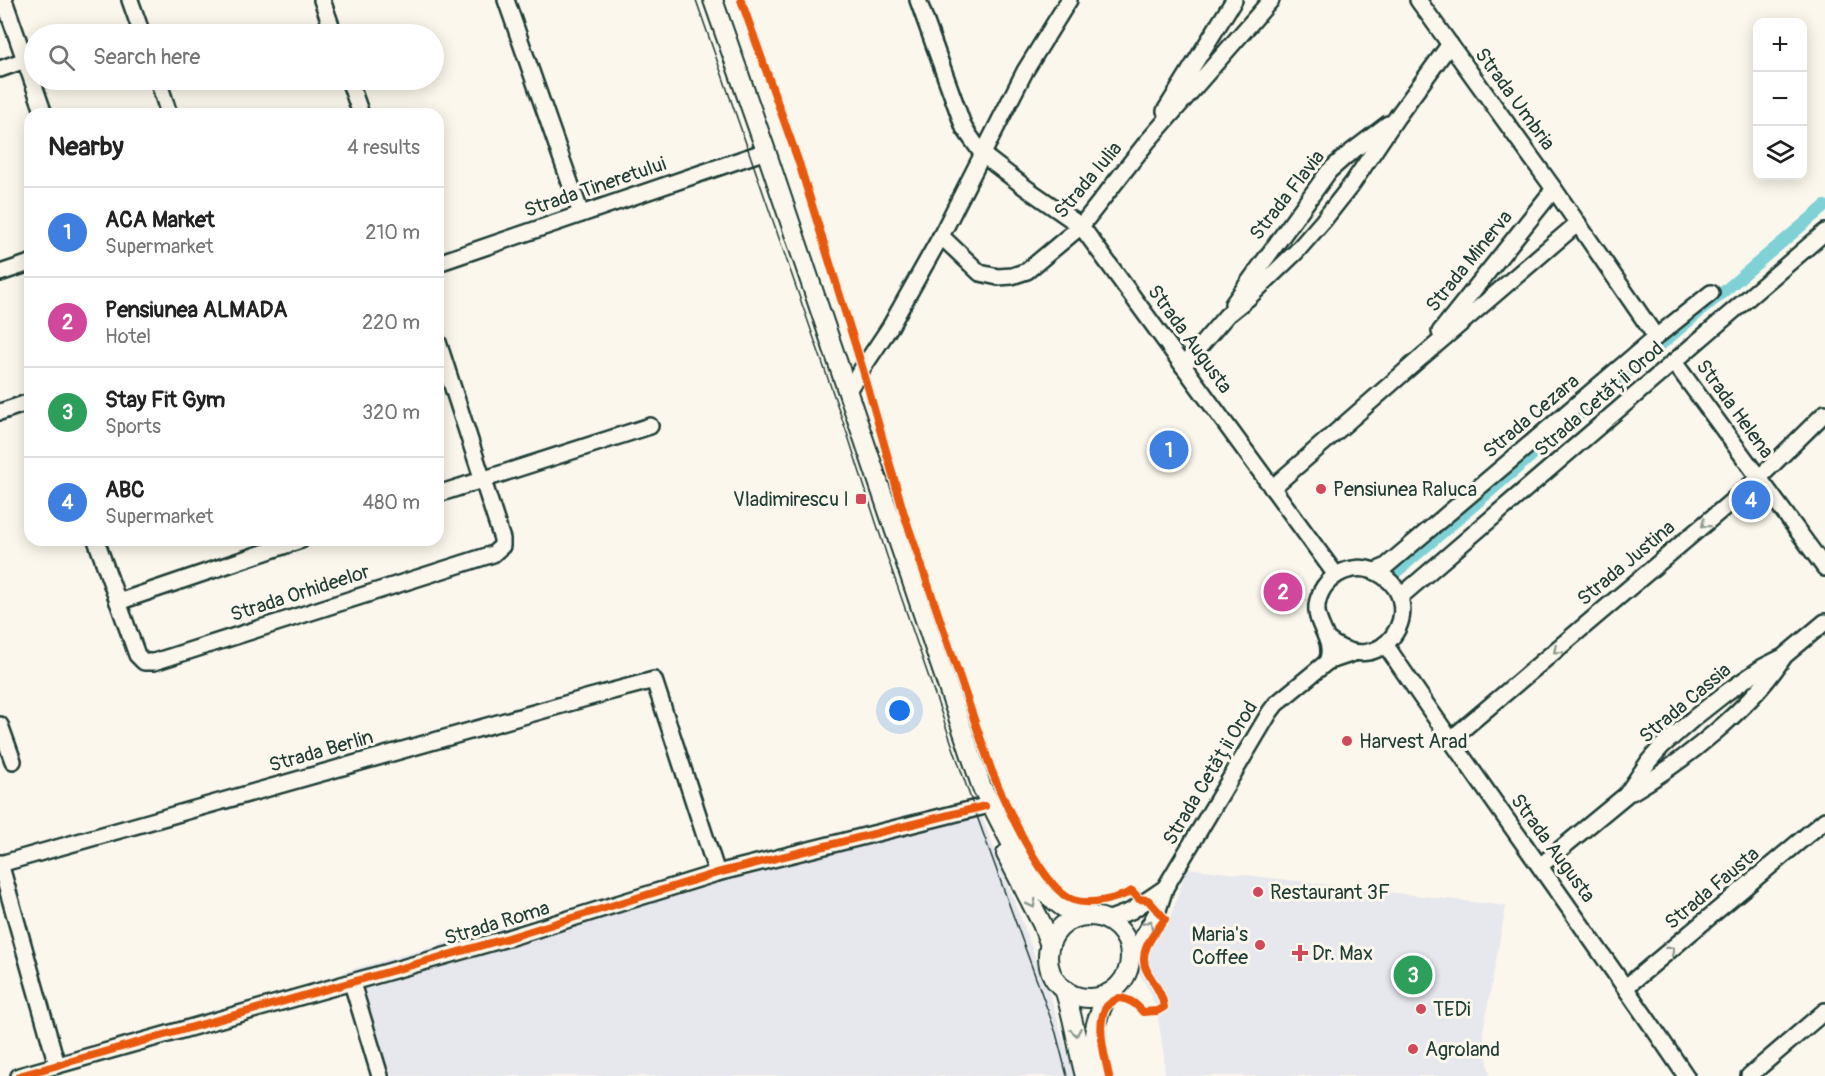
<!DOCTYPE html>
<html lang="en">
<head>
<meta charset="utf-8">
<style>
	body { margin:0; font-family:Pangolin,sans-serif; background:#f6f6f6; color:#222 }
	.controls { position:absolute; right:18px; top:18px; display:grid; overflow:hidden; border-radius:12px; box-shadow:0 3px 15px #0003 }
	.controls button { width:54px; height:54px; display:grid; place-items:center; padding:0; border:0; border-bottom:2px solid #e0e0e0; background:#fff; color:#222; font:30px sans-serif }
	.you { position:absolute; left:900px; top:711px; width:21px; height:21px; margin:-15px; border:4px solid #fff; border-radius:50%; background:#1a73e8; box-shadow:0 0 0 9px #1a73e833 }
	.badge { display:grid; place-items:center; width:39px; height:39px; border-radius:50%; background:#0f766e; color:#fff; font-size:20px; font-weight:700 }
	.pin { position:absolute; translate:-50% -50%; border:3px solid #fff; box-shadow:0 2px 6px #0006 }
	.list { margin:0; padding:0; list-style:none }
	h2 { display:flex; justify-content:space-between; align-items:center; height:78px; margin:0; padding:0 24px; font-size:26px }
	h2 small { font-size:20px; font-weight:400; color:#767676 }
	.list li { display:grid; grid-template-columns:39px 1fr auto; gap:18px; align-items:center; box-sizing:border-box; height:90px; padding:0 24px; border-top:2px solid #e0e0e0 }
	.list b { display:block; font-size:22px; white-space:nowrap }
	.list p { margin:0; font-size:20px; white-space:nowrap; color:#767676 }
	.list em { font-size:20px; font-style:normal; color:#767676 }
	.icon { flex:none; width:33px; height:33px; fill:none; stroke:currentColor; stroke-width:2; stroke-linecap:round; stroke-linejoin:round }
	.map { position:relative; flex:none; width:1825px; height:1076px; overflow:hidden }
	.search { position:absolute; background:#fff; box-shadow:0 3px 15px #0003; left:24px; top:24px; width:420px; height:66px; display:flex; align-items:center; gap:15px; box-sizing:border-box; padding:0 21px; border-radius:33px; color:#767676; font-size:22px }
	.panel { position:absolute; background:#fff; box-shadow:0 3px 15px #0003; left:24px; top:108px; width:420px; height:438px; border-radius:18px }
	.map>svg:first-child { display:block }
	.built { fill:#e7e7ee }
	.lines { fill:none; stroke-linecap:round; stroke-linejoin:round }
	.canal { stroke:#7fd1d6; stroke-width:12 }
	.minor-casing { stroke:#1f3d34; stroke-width:20 }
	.major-casing { stroke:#1f3d34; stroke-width:22 }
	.minor { stroke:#fbf7ec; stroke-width:15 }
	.major { stroke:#fbf7ec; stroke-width:18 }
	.tram { stroke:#1f3d34; stroke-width:1.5 }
	.cycleway-casing { stroke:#fbf7ec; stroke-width:11 }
	.cycleway { stroke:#e8590c; stroke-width:8 }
	.oneway { stroke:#8d9a90 }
	.poi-dot { fill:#d1495b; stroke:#fbf7ec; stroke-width:2 }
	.labels { text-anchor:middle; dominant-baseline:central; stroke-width:6; stroke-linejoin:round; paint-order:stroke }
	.street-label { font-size:20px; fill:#1f3d34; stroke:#fbf7ec }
	.poi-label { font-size:20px; fill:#1f3d34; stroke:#fbf7ec; text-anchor:start }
</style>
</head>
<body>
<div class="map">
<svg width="1825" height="1076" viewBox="0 0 1825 1076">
	<rect width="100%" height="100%" fill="#fbf7ec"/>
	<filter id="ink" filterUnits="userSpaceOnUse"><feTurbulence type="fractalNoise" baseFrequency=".0167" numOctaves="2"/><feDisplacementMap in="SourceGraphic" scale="12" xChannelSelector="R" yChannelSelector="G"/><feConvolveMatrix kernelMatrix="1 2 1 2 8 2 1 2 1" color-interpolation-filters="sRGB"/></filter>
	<g filter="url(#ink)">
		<g class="built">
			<polygon points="908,814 914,831 982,817 1051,998 1075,1076 374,1076 343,972"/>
			<polygon points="1187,868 1506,906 1483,1031 1490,1076 1165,1076 1164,1057 1157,1011 1151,993 1136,968 1170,919"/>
		</g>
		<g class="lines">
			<polyline class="canal" points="1393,575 1638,364 1825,206"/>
			<g class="minor-casing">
				<g id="minor">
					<polyline points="4,0 44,114"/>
					<polyline points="130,0 142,34"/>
					<polyline points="322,0 334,34"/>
					<polyline points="506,0 581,214"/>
					<polyline points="918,0 964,128 983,155 1026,188 1081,226 1336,575"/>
					<polyline points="1418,0 1554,189 1656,337"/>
					<polyline points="0,69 25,60"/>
					<polyline points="158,80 169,114"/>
					<polyline points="349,80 361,114"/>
					<polyline points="1165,111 1234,0"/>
					<polyline points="941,236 980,273 998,277 1012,276 1027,271 1081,226 1147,142 1271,0"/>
					<polyline points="438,263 766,151"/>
					<polyline points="0,273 30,263"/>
					<polyline points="1233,304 1329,171 1346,156 1388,124"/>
					<polyline points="1440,332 1554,189"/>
					<polyline points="1674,362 1825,568"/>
					<polyline points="1183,366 1227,315 1247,299 1296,252 1323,221 1352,184 1397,117 1450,44"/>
					<polyline points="848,390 890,327 941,236 1025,71 1069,0"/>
					<polyline points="0,412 30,402"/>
					<polyline points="1272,488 1417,361 1578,223"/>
					<polyline points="438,494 650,426"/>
					<polyline points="96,540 137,655 144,662 154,662 493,554 502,546 502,539 438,342"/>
					<polyline points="1375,571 1385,567 1656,337 1711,293"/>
					<polyline points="1400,597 1825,232"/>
					<polyline points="118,602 301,540"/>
					<path d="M 1385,644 C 1483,790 1588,931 1686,1076"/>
					<path d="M 1327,662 C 1337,637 1309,623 1319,597 C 1324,582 1338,571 1353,569 C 1364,567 1374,570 1383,576 C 1429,606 1383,684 1327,639"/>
					<polyline points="0,725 13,761"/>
					<polyline points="1450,740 1759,478 1825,413"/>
					<path d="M 1632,792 C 1684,761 1750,709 1783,658"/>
					<polyline points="0,863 57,1065"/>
					<polyline points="0,864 590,697 654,680 717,873"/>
					<polyline points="1540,866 1626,795 1649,761 1662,746 1694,718 1727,692 1763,667 1783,657 1825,622"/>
					<polyline points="1107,920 1131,911 1165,888"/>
					<polyline points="1130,959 1158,910 1165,888 1270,712 1276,704 1327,662 1354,653"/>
					<polyline points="352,983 380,1076"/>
					<polyline points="1626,987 1825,820"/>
					<polyline points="19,1076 508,938 717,873 985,806"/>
					<polyline points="1749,1076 1825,1011"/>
				</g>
			</g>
			<g class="major-casing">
				<g id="major">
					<path d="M 713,0 L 766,151 L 982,788 C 1004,825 1022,877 1057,903 C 1064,909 1073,913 1082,916"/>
					<polyline points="1006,854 1042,924 1050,945"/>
					<circle cx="1089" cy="957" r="41"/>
					<path d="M 1064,989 C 1074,1018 1077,1047 1085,1076"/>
					<path d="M 1096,1076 C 1092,1039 1091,1026 1109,993"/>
				</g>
			</g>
			<use href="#minor" class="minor"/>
			<use href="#major" class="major"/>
			<polyline class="tram" points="696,0 848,436 887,556 974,808 1056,1033 1067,1076"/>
			<g class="cycleway-casing">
				<g id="cycleway">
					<path d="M 741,0 L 799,163 L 863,370 L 904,514 L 991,769 C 1003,799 1043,890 1073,900 C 1090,906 1116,899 1132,891 L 1139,899 L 1148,900 L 1165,919 C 1153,935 1136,953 1148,973 C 1155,985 1162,993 1164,1007 L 1157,1011 L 1143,1012 C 1136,1004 1130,999 1119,998 C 1115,1000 1110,1003 1107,1006 C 1095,1022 1105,1058 1109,1076"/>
					<polyline points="19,1076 508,938 717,873 985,806"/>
				</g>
			</g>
			<use href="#cycleway" class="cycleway"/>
		</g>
		<defs><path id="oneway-chevron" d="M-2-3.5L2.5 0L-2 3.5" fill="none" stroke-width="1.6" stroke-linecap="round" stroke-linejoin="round" transform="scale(1.5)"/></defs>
		<g class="oneway">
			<use href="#oneway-chevron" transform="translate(1705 524) rotate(140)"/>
			<use href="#oneway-chevron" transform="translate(1557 650) rotate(140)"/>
			<use href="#oneway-chevron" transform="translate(1032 904) rotate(63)"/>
			<use href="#oneway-chevron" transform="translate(1149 924) rotate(-60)"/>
			<use href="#oneway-chevron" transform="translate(1671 950) rotate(-40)"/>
			<use href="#oneway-chevron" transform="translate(1076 1032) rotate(80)"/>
		</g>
	</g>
	<g class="poi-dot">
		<circle cx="1321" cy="489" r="6"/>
		<rect x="855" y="493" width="12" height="12" rx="3"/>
		<circle cx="1347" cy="741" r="6"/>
		<circle cx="1258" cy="892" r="6"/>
		<circle cx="1260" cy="945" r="6"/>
		<path d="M1297 944h6v6h6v6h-6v6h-6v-6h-6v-6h6z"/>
		<circle cx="1421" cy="1009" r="6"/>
		<circle cx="1413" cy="1049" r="6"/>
	</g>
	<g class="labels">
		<g class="street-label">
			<text transform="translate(1515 99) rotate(54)">Strada Umbria</text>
			<text transform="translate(1088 180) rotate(-50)">Strada Iulia</text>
			<text transform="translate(595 187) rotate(-19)">Strada Tineretului</text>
			<text transform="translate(1287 195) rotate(-52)">Strada Flavia</text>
			<text transform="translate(1469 261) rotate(-51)">Strada Minerva</text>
			<text transform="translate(1190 339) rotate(54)">Strada Augusta</text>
			<text transform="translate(1599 399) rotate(-41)">Strada Cetății Orod</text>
			<text transform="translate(1735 409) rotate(54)">Strada Helena</text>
			<text transform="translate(1531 416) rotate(-40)">Strada Cezara</text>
			<text transform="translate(1626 563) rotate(-40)">Strada Justina</text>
			<text transform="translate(300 593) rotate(-18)">Strada Orhideelor</text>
			<text transform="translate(1685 703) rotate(-40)">Strada Cassia</text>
			<text transform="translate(321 751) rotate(-16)">Strada Berlin</text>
			<text transform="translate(1210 773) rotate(-59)">Strada Cetății Orod</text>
			<text transform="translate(1553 848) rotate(54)">Strada Augusta</text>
			<text transform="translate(1712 888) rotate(-40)">Strada Fausta</text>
			<text transform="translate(497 923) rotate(-17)">Strada Roma</text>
		</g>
		<g class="poi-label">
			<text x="1333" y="489">Pensiunea Raluca</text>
			<text x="849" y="499" text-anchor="end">Vladimirescu I</text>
			<text x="1359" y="741">Harvest Arad</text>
			<text x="1270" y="892">Restaurant 3F</text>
			<text x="1248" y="934" text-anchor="end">Maria's<tspan x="1248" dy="23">Coffee</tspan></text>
			<text x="1312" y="953">Dr. Max</text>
			<text x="1433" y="1009">TEDi</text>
			<text x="1425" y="1049">Agroland</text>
		</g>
	</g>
</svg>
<div class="controls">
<button>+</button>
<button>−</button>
<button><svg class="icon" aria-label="layers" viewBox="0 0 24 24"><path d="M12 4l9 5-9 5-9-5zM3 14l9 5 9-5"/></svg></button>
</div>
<div class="you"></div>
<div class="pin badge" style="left:1169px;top:450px;background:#3f7fe0">1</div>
<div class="pin badge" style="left:1283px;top:592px;background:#d1479c">2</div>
<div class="pin badge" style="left:1413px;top:975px;background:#2e9e5b">3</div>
<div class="pin badge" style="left:1751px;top:500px;background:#3f7fe0">4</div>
<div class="search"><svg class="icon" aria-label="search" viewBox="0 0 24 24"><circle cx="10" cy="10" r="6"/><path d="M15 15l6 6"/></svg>Search here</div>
<section class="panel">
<h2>Nearby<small>4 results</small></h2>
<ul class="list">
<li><span class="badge" style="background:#3f7fe0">1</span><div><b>ACA Market</b><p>Supermarket</p></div><em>210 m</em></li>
<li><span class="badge" style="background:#d1479c">2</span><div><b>Pensiunea ALMADA</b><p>Hotel</p></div><em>220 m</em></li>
<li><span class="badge" style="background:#2e9e5b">3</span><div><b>Stay Fit Gym</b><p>Sports</p></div><em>320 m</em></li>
<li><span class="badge" style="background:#3f7fe0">4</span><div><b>ABC</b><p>Supermarket</p></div><em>480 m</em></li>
</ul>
</section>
</div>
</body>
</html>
